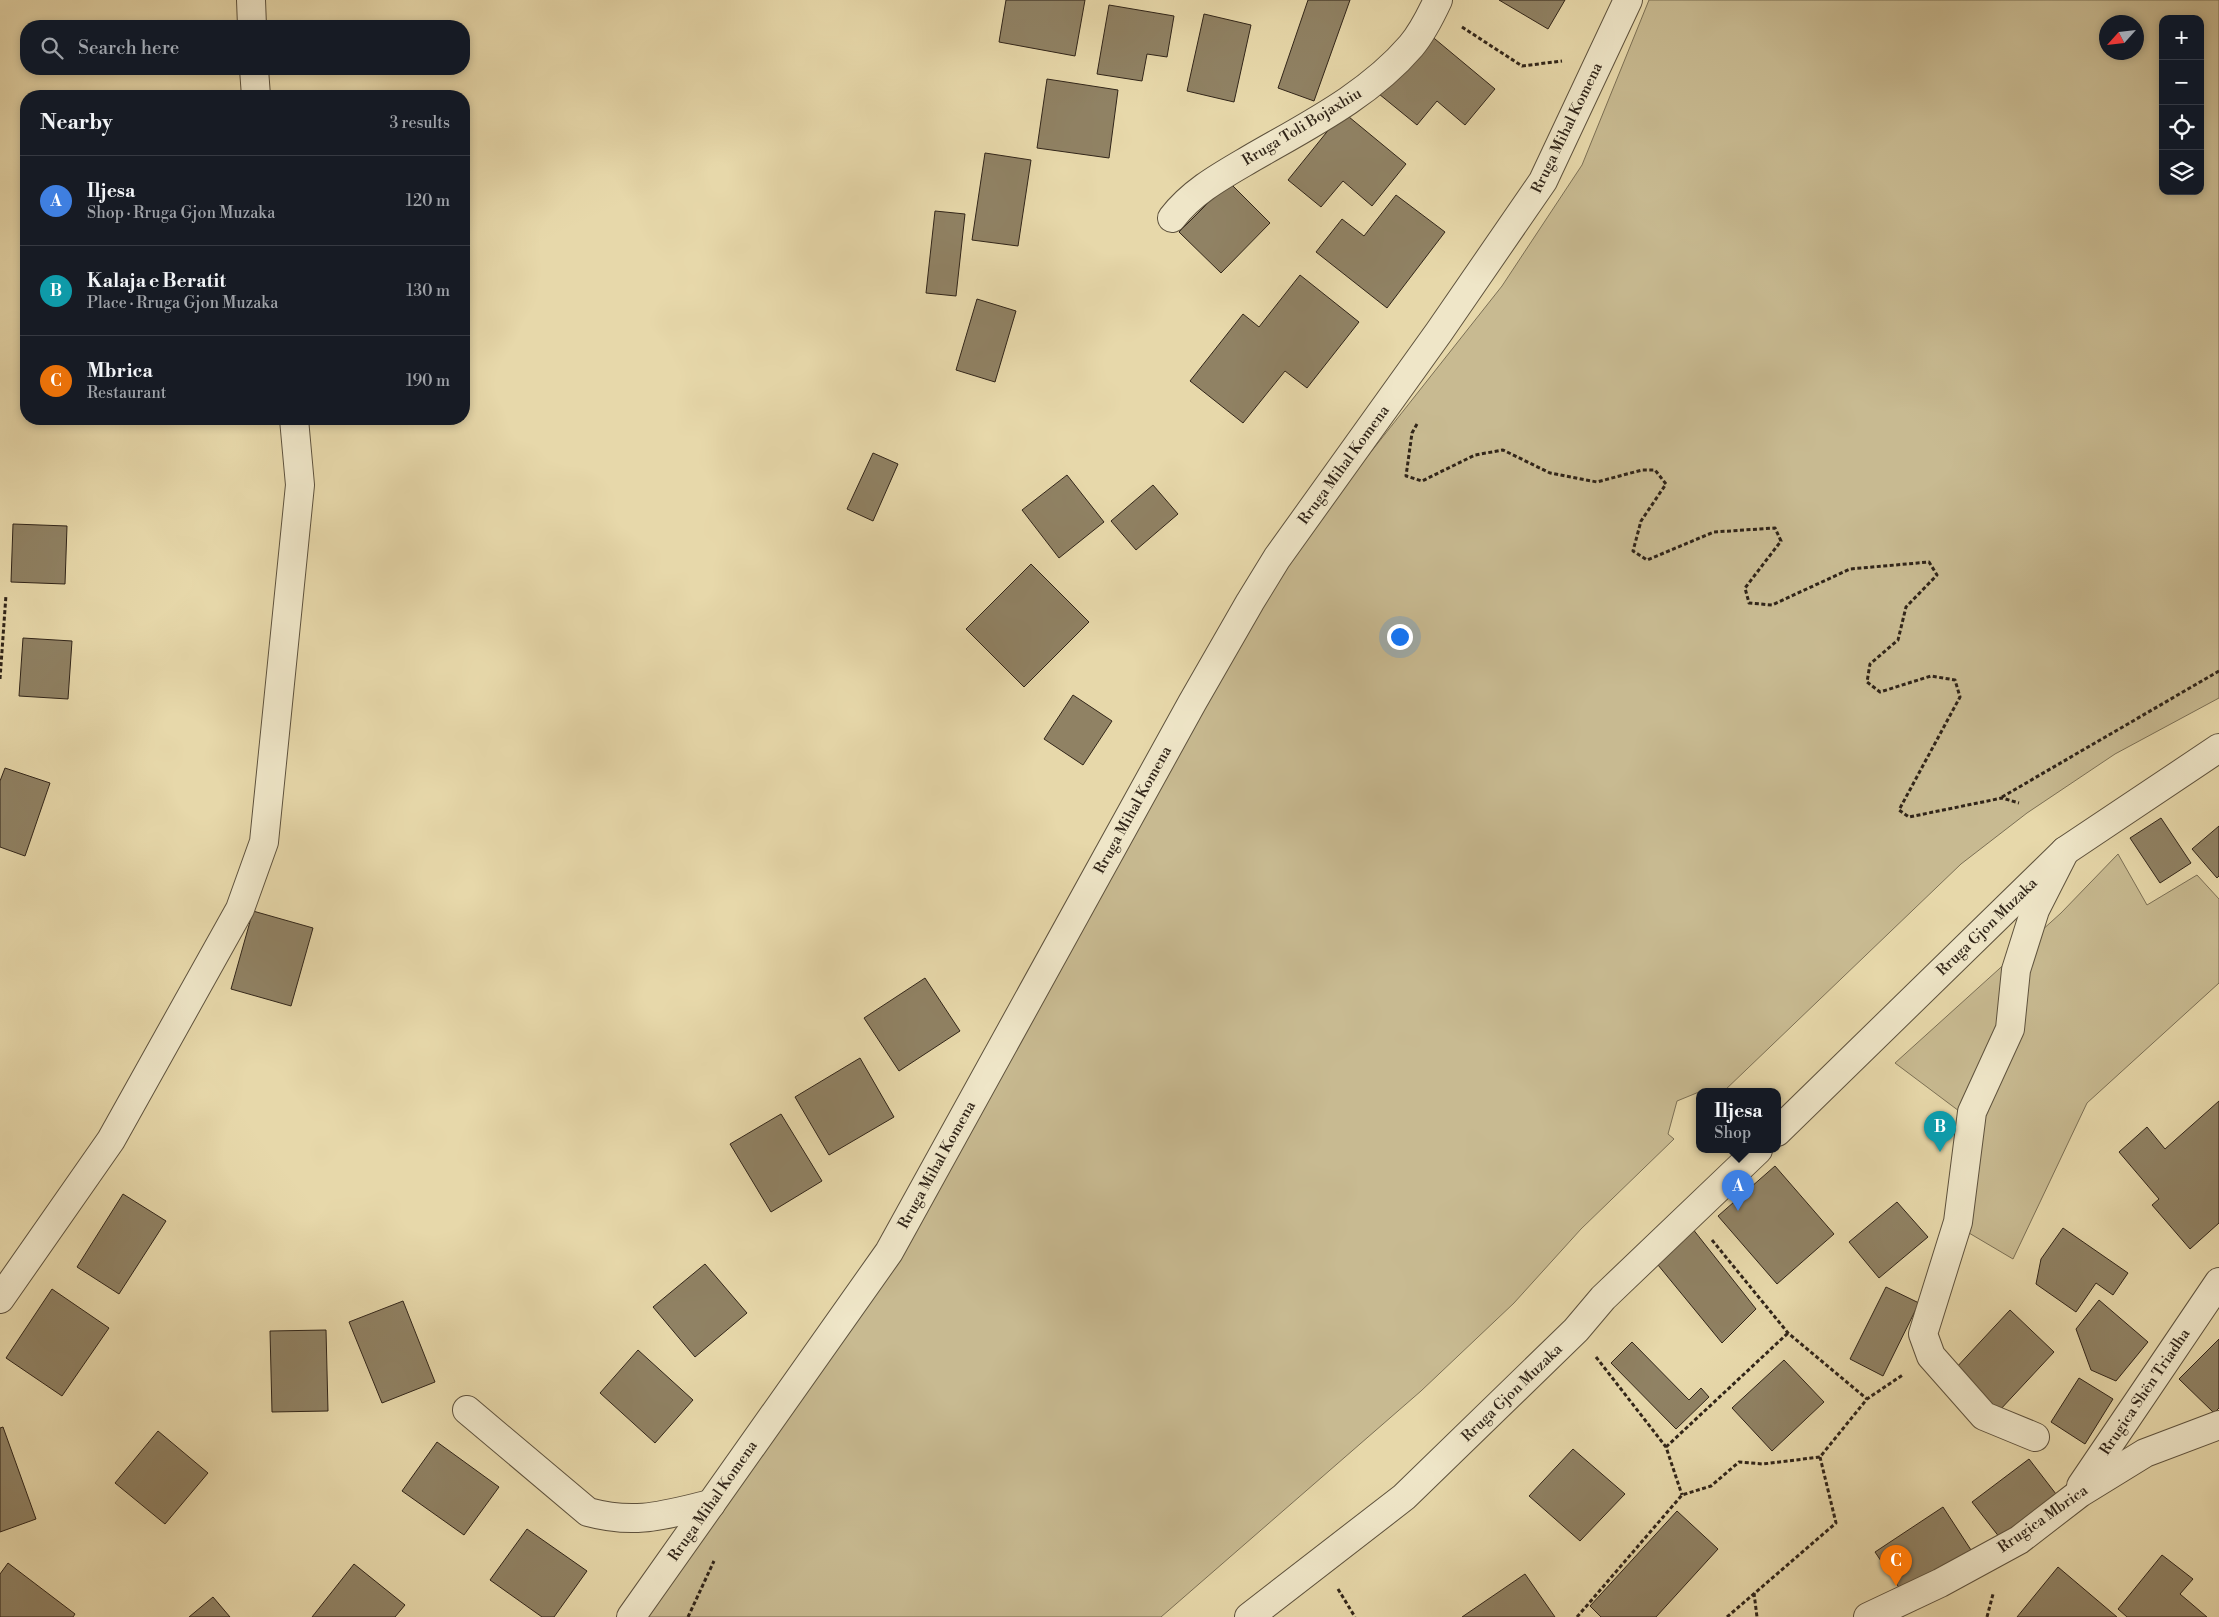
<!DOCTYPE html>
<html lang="en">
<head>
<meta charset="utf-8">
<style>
	body { margin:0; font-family:"Libre Bodoni",serif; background:#242831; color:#f1f3f6 }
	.controls { position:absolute; right:15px; top:15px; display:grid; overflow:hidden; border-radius:10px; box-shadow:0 2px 8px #0003 }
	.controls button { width:45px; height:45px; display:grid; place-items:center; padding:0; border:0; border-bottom:1px solid #363941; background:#171b24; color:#f1f3f6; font:25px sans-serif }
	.compass { position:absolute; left:2099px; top:15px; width:45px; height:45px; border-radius:50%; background:#171b24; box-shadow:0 2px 8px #0003; rotate:243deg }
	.you { position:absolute; left:1399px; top:636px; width:18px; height:18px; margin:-12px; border:4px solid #fff; border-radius:50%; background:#1a73e8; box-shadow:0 0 0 8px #1a73e833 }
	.badge { display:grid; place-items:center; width:32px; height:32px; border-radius:50%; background:#0b8043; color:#fff; font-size:16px; font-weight:700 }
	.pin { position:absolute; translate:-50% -41px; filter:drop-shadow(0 1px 2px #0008) }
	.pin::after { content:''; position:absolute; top:26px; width:18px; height:15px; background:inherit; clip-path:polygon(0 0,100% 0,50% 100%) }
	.popup { position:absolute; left:1696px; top:1088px; width:85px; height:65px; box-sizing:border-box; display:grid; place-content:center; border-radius:10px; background:#171b24; filter:drop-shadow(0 1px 4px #0005); font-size:16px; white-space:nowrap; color:#9ea1a6 }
	.popup b { font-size:19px; color:#f1f3f6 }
	.popup::after { content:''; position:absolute; left:50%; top:100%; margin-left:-10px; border:10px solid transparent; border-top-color:#171b24 }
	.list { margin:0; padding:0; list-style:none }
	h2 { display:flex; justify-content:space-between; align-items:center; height:65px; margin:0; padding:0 20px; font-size:21px }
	h2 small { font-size:16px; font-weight:400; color:#9ea1a6 }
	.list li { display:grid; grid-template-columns:32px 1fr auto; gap:15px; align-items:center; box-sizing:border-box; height:90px; padding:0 20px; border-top:1px solid #363941 }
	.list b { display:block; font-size:19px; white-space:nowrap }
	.list p { margin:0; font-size:16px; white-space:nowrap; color:#9ea1a6 }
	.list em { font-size:16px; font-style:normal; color:#9ea1a6 }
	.icon { flex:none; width:28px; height:28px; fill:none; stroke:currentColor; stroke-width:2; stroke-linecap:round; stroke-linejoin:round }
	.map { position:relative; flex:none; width:2219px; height:1617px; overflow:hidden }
	.search { position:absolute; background:#171b24; box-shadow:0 2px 8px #0003; left:20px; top:20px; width:450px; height:55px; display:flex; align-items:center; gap:12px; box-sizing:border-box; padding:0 18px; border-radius:20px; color:#9ea1a6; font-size:19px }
	.panel { position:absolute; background:#171b24; box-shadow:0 2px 8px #0003; left:20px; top:90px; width:450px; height:335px; border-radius:20px }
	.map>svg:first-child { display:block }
	.green { fill:#c8ba91; stroke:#7c7055; fill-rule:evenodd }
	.building { fill:#908264; stroke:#312519 }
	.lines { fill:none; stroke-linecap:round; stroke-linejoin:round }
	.minor-casing { stroke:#5e523d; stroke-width:30 }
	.path { stroke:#312519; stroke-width:3; stroke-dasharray:4 2.5; stroke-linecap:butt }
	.minor { stroke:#efe6c8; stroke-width:28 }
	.labels { text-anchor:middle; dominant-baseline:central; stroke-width:5; stroke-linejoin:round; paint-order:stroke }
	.street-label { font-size:15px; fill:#312519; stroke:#efe6c8 }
</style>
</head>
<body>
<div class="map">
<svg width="2219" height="1617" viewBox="0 0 2219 1617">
	<rect width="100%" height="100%" fill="#e7d8aa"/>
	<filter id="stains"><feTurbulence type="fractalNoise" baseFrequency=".004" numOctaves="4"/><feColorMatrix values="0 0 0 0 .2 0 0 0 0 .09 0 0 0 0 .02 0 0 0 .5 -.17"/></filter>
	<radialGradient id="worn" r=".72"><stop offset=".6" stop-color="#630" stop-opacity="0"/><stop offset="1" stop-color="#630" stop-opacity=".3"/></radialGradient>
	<g class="green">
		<path d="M 1649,0 L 2219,0 L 2219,698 L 2115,754 L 2027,813 L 1961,864 L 1723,1092 L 1699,1092 L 1677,1101 L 1668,1134 L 1674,1139 L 1581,1229 L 1514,1303 L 1421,1391 L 1161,1617 L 648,1617 L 1165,779 L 1271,588 L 1340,491 L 1502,286 L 1582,165 ZM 2163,19 L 2200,19 L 2200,191 L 2163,191 ZM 2106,22 L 2136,22 L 2136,52 L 2106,52 Z"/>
		<polygon points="2118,854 2147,905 2197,875 2219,899 2219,983 2087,1103 2013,1259 1969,1233 1979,1126 1895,1063 2061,913"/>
	</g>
	<g class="building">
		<polygon points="1006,0 1085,0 1075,56 999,42"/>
		<polygon points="1308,0 1350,0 1314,101 1278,88"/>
		<polygon points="1499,0 1565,0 1548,29"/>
		<polygon points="1109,5 1174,16 1167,57 1147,54 1142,81 1097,74"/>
		<polygon points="1204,14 1251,25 1234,102 1187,91"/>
		<polygon points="1429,34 1495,89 1465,125 1437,101 1417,125 1379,94"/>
		<polygon points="1047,79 1118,90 1109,158 1037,148"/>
		<polygon points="1343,112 1406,164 1372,206 1343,181 1321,207 1288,180"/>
		<polygon points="985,153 1031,160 1018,246 972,240"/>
		<polygon points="1229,182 1270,223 1221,273 1179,232"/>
		<polygon points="1396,195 1445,232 1387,308 1316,252 1342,219 1364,236"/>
		<polygon points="935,211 965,214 956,296 926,293"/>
		<polygon points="1300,275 1359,322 1307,388 1285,371 1243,423 1190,381 1243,314 1259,327"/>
		<polygon points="977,299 1016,311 995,382 956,370"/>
		<polygon points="873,453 898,464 873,521 847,509"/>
		<polygon points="1067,475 1104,522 1059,558 1022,510"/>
		<polygon points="1153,485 1178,514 1136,550 1111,521"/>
		<polygon points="13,524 67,526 65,584 11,582"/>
		<polygon points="1031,564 1089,622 1024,687 966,629"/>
		<polygon points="23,638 72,641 68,699 19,696"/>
		<polygon points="1073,695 1112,721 1083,765 1044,739"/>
		<polygon points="5,768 50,783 25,856 0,847 0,781"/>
		<polygon points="2161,818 2191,863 2160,883 2130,838"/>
		<polygon points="2219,826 2219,876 2217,878 2192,849"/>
		<polygon points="253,911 313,928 291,1006 231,989"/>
		<polygon points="925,978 960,1031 899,1071 864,1018"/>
		<polygon points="860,1058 894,1117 829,1155 795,1097"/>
		<polygon points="2219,1101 2219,1223 2190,1249 2152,1205 2159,1199 2119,1152 2147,1127 2165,1149"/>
		<polygon points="781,1114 822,1181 771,1212 730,1144"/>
		<polygon points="1775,1166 1834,1234 1777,1284 1718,1216"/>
		<polygon points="123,1194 166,1221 119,1294 77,1267"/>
		<polygon points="1897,1202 1928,1237 1879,1278 1849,1242"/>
		<polygon points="1692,1228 1756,1309 1722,1343 1658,1265"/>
		<polygon points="2063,1228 2128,1273 2113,1295 2096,1283 2076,1312 2036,1284 2041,1259"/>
		<polygon points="705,1264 747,1313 695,1357 653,1307"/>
		<polygon points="1886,1287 1919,1303 1883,1376 1850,1359"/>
		<polygon points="52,1289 109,1328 62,1396 6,1358"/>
		<polygon points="2099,1300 2148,1342 2116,1381 2091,1370 2076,1329"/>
		<polygon points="403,1301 435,1382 382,1403 349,1322"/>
		<polygon points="2010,1310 2054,1352 1999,1411 1954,1370"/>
		<polygon points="326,1330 328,1411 272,1412 270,1331"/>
		<polygon points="2219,1339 2219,1408 2214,1413 2179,1379"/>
		<polygon points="1632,1342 1689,1400 1701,1388 1709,1397 1676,1429 1611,1363"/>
		<polygon points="638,1350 693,1400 655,1443 600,1393"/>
		<polygon points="1784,1360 1824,1402 1772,1451 1732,1408"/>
		<polygon points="2079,1378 2113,1399 2085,1444 2051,1422"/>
		<polygon points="3,1427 36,1519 0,1532 0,1428"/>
		<polygon points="158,1431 208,1473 165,1524 115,1483"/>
		<polygon points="437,1442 499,1487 464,1535 402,1491"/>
		<polygon points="1573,1449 1625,1494 1580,1541 1529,1496"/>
		<polygon points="2029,1459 2056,1494 2000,1538 1972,1502"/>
		<polygon points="1943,1507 1971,1550 1904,1595 1875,1552"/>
		<polygon points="1677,1511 1718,1549 1656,1617 1601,1617 1590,1606"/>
		<polygon points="527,1529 587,1571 554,1617 542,1617 490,1580"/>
		<polygon points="2162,1555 2193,1579 2180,1594 2207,1617 2127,1617 2118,1609"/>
		<polygon points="8,1563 75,1614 73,1617 0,1617 0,1574"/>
		<polygon points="354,1564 405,1605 395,1617 312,1617"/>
		<polygon points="2058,1567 2117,1617 2017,1617"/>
		<polygon points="1525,1574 1555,1617 1462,1617"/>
		<polygon points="213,1597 230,1617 189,1617"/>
	</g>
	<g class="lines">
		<g class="minor-casing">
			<g id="minor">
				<polyline points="251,0 252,26"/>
				<polyline points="254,69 256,96"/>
				<path d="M 1172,218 C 1193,191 1221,176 1250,159 C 1307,126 1368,96 1411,46 C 1422,33 1431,15 1438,0"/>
				<polyline points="1777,1132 2065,851 2219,748"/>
				<polyline points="0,1299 111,1140 240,909 264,842 300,485 294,419"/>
				<path d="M 467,1410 L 588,1512 C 636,1525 664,1515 711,1504"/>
				<polyline points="2035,1437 1984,1416 1931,1356 1923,1334 1958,1222 1972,1112 2010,1029 2016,970 2035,910 2065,851"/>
				<polyline points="2081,1486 2219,1282"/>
				<polyline points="631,1617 889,1252 1192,703 1250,602 1277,558 1439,332 1543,181 1628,0"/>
				<polyline points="1249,1617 1404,1497 1576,1330 1603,1298 1758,1150"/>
				<polyline points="1868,1617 1940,1583 2019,1540 2080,1493 2145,1453 2219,1425"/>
			</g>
		</g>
		<g class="path">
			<polyline points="1462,27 1522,66 1562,61"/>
			<polyline points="1417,424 1412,433 1406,476 1422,481 1475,455 1503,450 1550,473 1597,482 1642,470 1655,470 1666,484 1641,521 1633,551 1647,560 1714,532 1775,528 1781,541 1745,588 1749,603 1772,605 1850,569 1929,562 1937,575 1906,607 1898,640 1870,664 1867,682 1880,692 1931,676 1955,680 1960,697 1899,810 1909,817 2002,798 2019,803"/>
			<polyline points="0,679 6,595"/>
			<polyline points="2002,797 2219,671"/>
			<polyline points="1712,1240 1788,1333 1867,1399"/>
			<polyline points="1596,1357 1666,1447 1682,1495"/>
			<polyline points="1666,1447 1788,1333"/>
			<polyline points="1338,1589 1355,1617"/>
			<polyline points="1754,1593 1757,1617"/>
			<polyline points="688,1617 714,1561"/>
			<polyline points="1577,1617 1682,1495 1711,1486 1739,1462 1763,1464 1820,1457 1867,1399 1904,1374"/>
			<polyline points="1727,1617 1836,1523 1820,1457"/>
			<polyline points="1987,1617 1993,1594"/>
		</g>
		<use href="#minor" class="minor"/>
	</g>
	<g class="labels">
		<g class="street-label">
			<text transform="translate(1302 127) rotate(-31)">Rruga Toli Bojaxhiu</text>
			<text transform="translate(1567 128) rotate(-64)">Rruga Mihal Komena</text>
			<text transform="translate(1344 465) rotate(-54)">Rruga Mihal Komena</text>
			<text transform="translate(1133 810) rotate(-61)">Rruga Mihal Komena</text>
			<text transform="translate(1987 927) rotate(-44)">Rruga Gjon Muzaka</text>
			<text transform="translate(937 1165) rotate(-61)">Rruga Mihal Komena</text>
			<text transform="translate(2145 1392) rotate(-56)">Rrugica Shën Triadha</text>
			<text transform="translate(1512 1393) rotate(-44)">Rruga Gjon Muzaka</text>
			<text transform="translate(713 1501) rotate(-55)">Rruga Mihal Komena</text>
			<text transform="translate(2043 1519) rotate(-35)">Rrugica Mbrica</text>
		</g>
	</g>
	<rect width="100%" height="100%" filter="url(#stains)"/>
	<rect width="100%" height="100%" fill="url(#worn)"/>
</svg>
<div class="controls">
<button>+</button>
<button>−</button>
<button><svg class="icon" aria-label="locate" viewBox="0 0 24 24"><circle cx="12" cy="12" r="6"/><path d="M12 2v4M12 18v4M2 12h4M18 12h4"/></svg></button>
<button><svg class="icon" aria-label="layers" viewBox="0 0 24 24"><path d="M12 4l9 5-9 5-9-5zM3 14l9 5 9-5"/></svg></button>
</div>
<svg class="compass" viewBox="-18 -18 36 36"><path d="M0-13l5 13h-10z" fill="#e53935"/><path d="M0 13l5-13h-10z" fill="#9ea1a6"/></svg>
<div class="you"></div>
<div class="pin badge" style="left:1738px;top:1211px;background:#3f7fe0">A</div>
<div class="popup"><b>Iljesa</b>Shop</div>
<div class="pin badge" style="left:1940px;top:1152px;background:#0f9aa8">B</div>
<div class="pin badge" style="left:1896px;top:1586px;background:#e8710a">C</div>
<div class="search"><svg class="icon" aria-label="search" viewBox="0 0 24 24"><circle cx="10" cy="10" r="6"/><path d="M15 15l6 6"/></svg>Search here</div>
<section class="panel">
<h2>Nearby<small>3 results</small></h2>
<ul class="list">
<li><span class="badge" style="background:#3f7fe0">A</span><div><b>Iljesa</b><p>Shop · Rruga Gjon Muzaka</p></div><em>120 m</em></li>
<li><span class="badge" style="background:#0f9aa8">B</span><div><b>Kalaja e Beratit</b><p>Place · Rruga Gjon Muzaka</p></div><em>130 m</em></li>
<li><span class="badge" style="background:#e8710a">C</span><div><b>Mbrica</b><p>Restaurant</p></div><em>190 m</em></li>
</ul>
</section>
</div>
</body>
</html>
